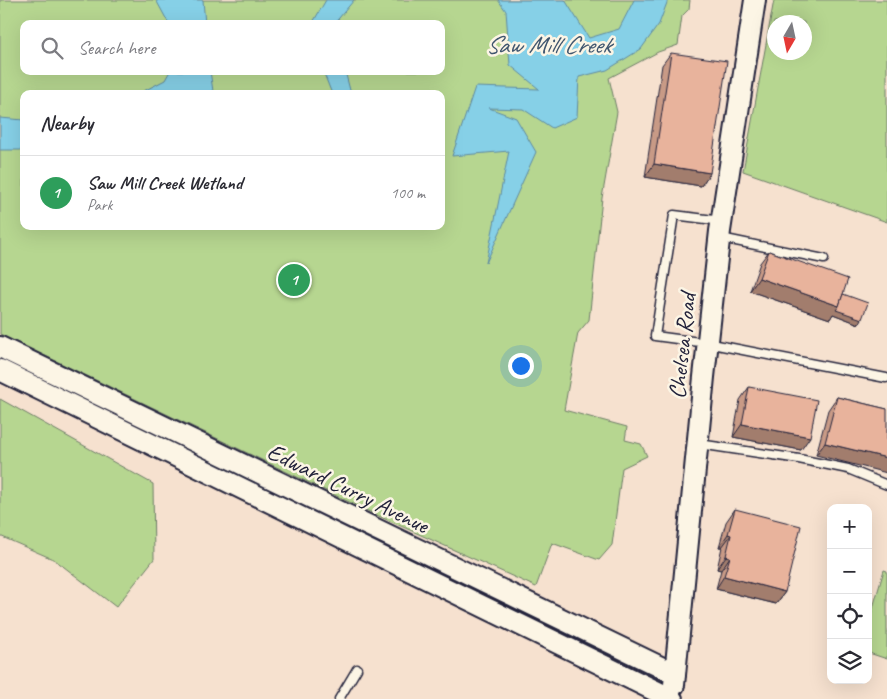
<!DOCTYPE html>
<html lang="en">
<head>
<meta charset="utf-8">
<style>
	body { margin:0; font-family:Caveat,sans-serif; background:#f2f2f3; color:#2b2b33 }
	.controls { position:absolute; right:15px; bottom:15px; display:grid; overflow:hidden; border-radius:10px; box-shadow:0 5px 20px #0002 }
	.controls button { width:45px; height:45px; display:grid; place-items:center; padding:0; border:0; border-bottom:1px solid #e1e1e2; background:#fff; color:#2b2b33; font:25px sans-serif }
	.compass { position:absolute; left:767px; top:15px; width:45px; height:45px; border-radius:50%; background:#fff; box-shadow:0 5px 20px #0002; rotate:189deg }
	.you { position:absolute; left:520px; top:365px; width:18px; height:18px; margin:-12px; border:4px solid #fff; border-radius:50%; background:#1a73e8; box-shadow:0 0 0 8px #1a73e833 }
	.badge { display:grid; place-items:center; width:32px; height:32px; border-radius:50%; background:#d1495b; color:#fff; font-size:16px; font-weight:700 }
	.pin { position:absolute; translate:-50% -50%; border:2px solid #fff; box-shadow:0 1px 5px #0006 }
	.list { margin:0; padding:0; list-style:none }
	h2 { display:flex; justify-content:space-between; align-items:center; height:65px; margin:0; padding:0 20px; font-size:21px }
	h2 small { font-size:16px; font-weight:400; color:#7c7c81 }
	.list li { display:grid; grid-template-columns:32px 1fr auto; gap:15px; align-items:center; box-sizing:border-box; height:75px; padding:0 20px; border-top:1px solid #e1e1e2 }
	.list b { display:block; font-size:19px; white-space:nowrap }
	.list p { margin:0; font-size:16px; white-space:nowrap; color:#7c7c81 }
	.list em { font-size:16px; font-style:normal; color:#7c7c81 }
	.icon { flex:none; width:28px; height:28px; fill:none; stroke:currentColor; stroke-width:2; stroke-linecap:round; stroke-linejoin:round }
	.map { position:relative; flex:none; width:887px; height:699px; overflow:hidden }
	.search { position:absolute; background:#fff; box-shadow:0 5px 20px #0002; left:20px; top:20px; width:425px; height:55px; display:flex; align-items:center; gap:12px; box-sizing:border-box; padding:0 18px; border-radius:10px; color:#7c7c81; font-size:19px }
	.panel { position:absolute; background:#fff; box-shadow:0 5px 20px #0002; left:20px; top:90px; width:425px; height:140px; border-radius:10px }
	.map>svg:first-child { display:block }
	.green { fill:#b6d690; stroke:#6c7c66; fill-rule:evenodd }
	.water { fill:#86d0e7; stroke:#5e8aa2 }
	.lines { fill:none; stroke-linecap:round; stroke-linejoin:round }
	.service-casing { stroke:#22223b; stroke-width:11 }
	.tertiary-casing { stroke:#22223b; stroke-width:24 }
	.service { stroke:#fcf5e5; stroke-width:8 }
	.tertiary { stroke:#fcf5e5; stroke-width:20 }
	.wall { fill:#c89a86; stroke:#22223b }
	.shaded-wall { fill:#a27d6d; stroke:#22223b }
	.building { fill:#e8b39c; stroke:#22223b }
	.labels { text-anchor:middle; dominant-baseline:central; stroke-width:5; stroke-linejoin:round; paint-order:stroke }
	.street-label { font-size:24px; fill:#22223b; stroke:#fcf5e5 }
	.water-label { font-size:25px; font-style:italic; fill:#40566f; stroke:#fcf5e5 }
</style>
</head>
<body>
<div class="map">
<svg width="887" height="699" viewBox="0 0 887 699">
	<rect width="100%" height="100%" fill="#f6e1cf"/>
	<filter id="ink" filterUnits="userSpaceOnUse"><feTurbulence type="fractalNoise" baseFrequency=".02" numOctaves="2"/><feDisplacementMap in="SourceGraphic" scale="10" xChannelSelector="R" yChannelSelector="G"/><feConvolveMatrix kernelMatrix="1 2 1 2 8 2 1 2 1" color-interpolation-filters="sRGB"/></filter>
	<g filter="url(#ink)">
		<g class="green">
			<path d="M 0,0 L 690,0 L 689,9 L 682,16 L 678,45 L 658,52 L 609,78 L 617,112 L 602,198 L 589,320 L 578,333 L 564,410 L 627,427 L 625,440 L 641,444 L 647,456 L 622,468 L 612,545 L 599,560 L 552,543 L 536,587 L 372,513 L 0,334 ZM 24,24 L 441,24 L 441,71 L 24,71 ZM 24,94 L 441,94 L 441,226 L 24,226 Z"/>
			<path d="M 774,0 L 887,0 L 887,222 L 743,171 ZM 774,22 L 804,22 L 804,52 L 774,52 Z"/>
			<polygon points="0,353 408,554 406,558 0,363"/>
			<polygon points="0,399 153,484 154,559 116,607 55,560 0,536"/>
			<polygon points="436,569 553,625 553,628 551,630 435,574"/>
			<polygon points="884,570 887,571 887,659 869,653 870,648 868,647 868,625"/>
		</g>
		<g class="water">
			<polygon points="156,0 203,0 205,24 169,24"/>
			<polygon points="326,0 354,0 334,24 312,24"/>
			<polygon points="498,0 565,0 589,38 619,29 634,0 668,0 659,24 641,49 607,70 579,77 577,117 552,128 523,109 489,108 516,118 536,152 486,263 509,151 452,156 475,87 539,89 510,65 506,11"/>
			<polygon points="170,71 210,71 213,91 208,94 138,94 165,80"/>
			<polygon points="323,71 345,71 351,94 332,94"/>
			<polygon points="0,118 24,120 24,150 0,150"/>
		</g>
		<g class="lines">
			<g class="service-casing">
				<g id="service">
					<polyline points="722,221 674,215 655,336 707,343 886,378"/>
					<polyline points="721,238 824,259"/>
					<polyline points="699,444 799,459 848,469 887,485"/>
					<polyline points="339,699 357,669"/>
				</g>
			</g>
			<g class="tertiary-casing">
				<g id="tertiary">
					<polyline points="0,347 675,674"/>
					<polyline points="0,370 672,699"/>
					<polyline points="674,685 704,377 720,231 755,0"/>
				</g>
			</g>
			<use href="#service" class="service"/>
			<use href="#tertiary" class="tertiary"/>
		</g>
		<g class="wall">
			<polygon points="671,53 710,173 701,186 645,177 662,65"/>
			<polygon points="769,251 843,294 859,324 833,314 830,319 750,291 760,263"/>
			<polygon points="749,387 801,450 733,437 740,400"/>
			<polygon points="837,397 887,409 816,455 828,410"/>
			<polygon points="735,509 785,592 776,604 716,589 721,570 717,569 722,547 719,547 726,522"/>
		</g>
		<g class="shaded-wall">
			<polygon points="654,164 710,173 701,186 645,177"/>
			<polygon points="759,278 839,306 862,319 859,324 833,314 830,319 750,291"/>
			<polygon points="742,424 810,437 801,450 733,437"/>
			<polygon points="825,443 887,458 887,473 816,455"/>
			<polygon points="728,534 731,535 722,547 719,547"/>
			<polygon points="726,556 730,557 721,570 717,569"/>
			<polygon points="724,576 785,592 776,604 716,589"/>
		</g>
		<g class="building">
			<polygon points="671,53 727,61 710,173 654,164"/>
			<polygon points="769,251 848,279 839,306 759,278"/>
			<polygon points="843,294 868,303 862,319 836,310 839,306"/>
			<polygon points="749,387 817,400 810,437 742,424"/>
			<polygon points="837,397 887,409 887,458 825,443"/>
			<polygon points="735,509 801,526 785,592 724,576 730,557 726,556 731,535 728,534"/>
		</g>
	</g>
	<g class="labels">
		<g class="street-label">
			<text transform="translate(682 346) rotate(-84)">Chelsea Road</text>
			<text transform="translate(348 488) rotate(26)">Edward Curry Avenue</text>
		</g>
		<g class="water-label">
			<text x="548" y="45">Saw Mill Creek</text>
		</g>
	</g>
</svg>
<div class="controls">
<button>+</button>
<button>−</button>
<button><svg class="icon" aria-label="locate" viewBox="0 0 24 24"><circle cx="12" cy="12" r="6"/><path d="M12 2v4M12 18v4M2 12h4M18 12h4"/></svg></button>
<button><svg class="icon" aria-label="layers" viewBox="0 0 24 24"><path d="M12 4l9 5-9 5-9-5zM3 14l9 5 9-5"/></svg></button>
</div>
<svg class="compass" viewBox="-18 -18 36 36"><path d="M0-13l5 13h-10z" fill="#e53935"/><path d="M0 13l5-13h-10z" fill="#7c7c81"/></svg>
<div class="you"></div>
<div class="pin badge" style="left:294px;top:280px;background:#2e9e5b">1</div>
<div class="search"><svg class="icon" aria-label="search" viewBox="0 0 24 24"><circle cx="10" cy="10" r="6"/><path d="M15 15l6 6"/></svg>Search here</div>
<section class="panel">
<h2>Nearby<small></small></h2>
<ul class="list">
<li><span class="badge" style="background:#2e9e5b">1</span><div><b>Saw Mill Creek Wetland</b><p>Park</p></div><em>100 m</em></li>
</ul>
</section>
</div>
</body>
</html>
